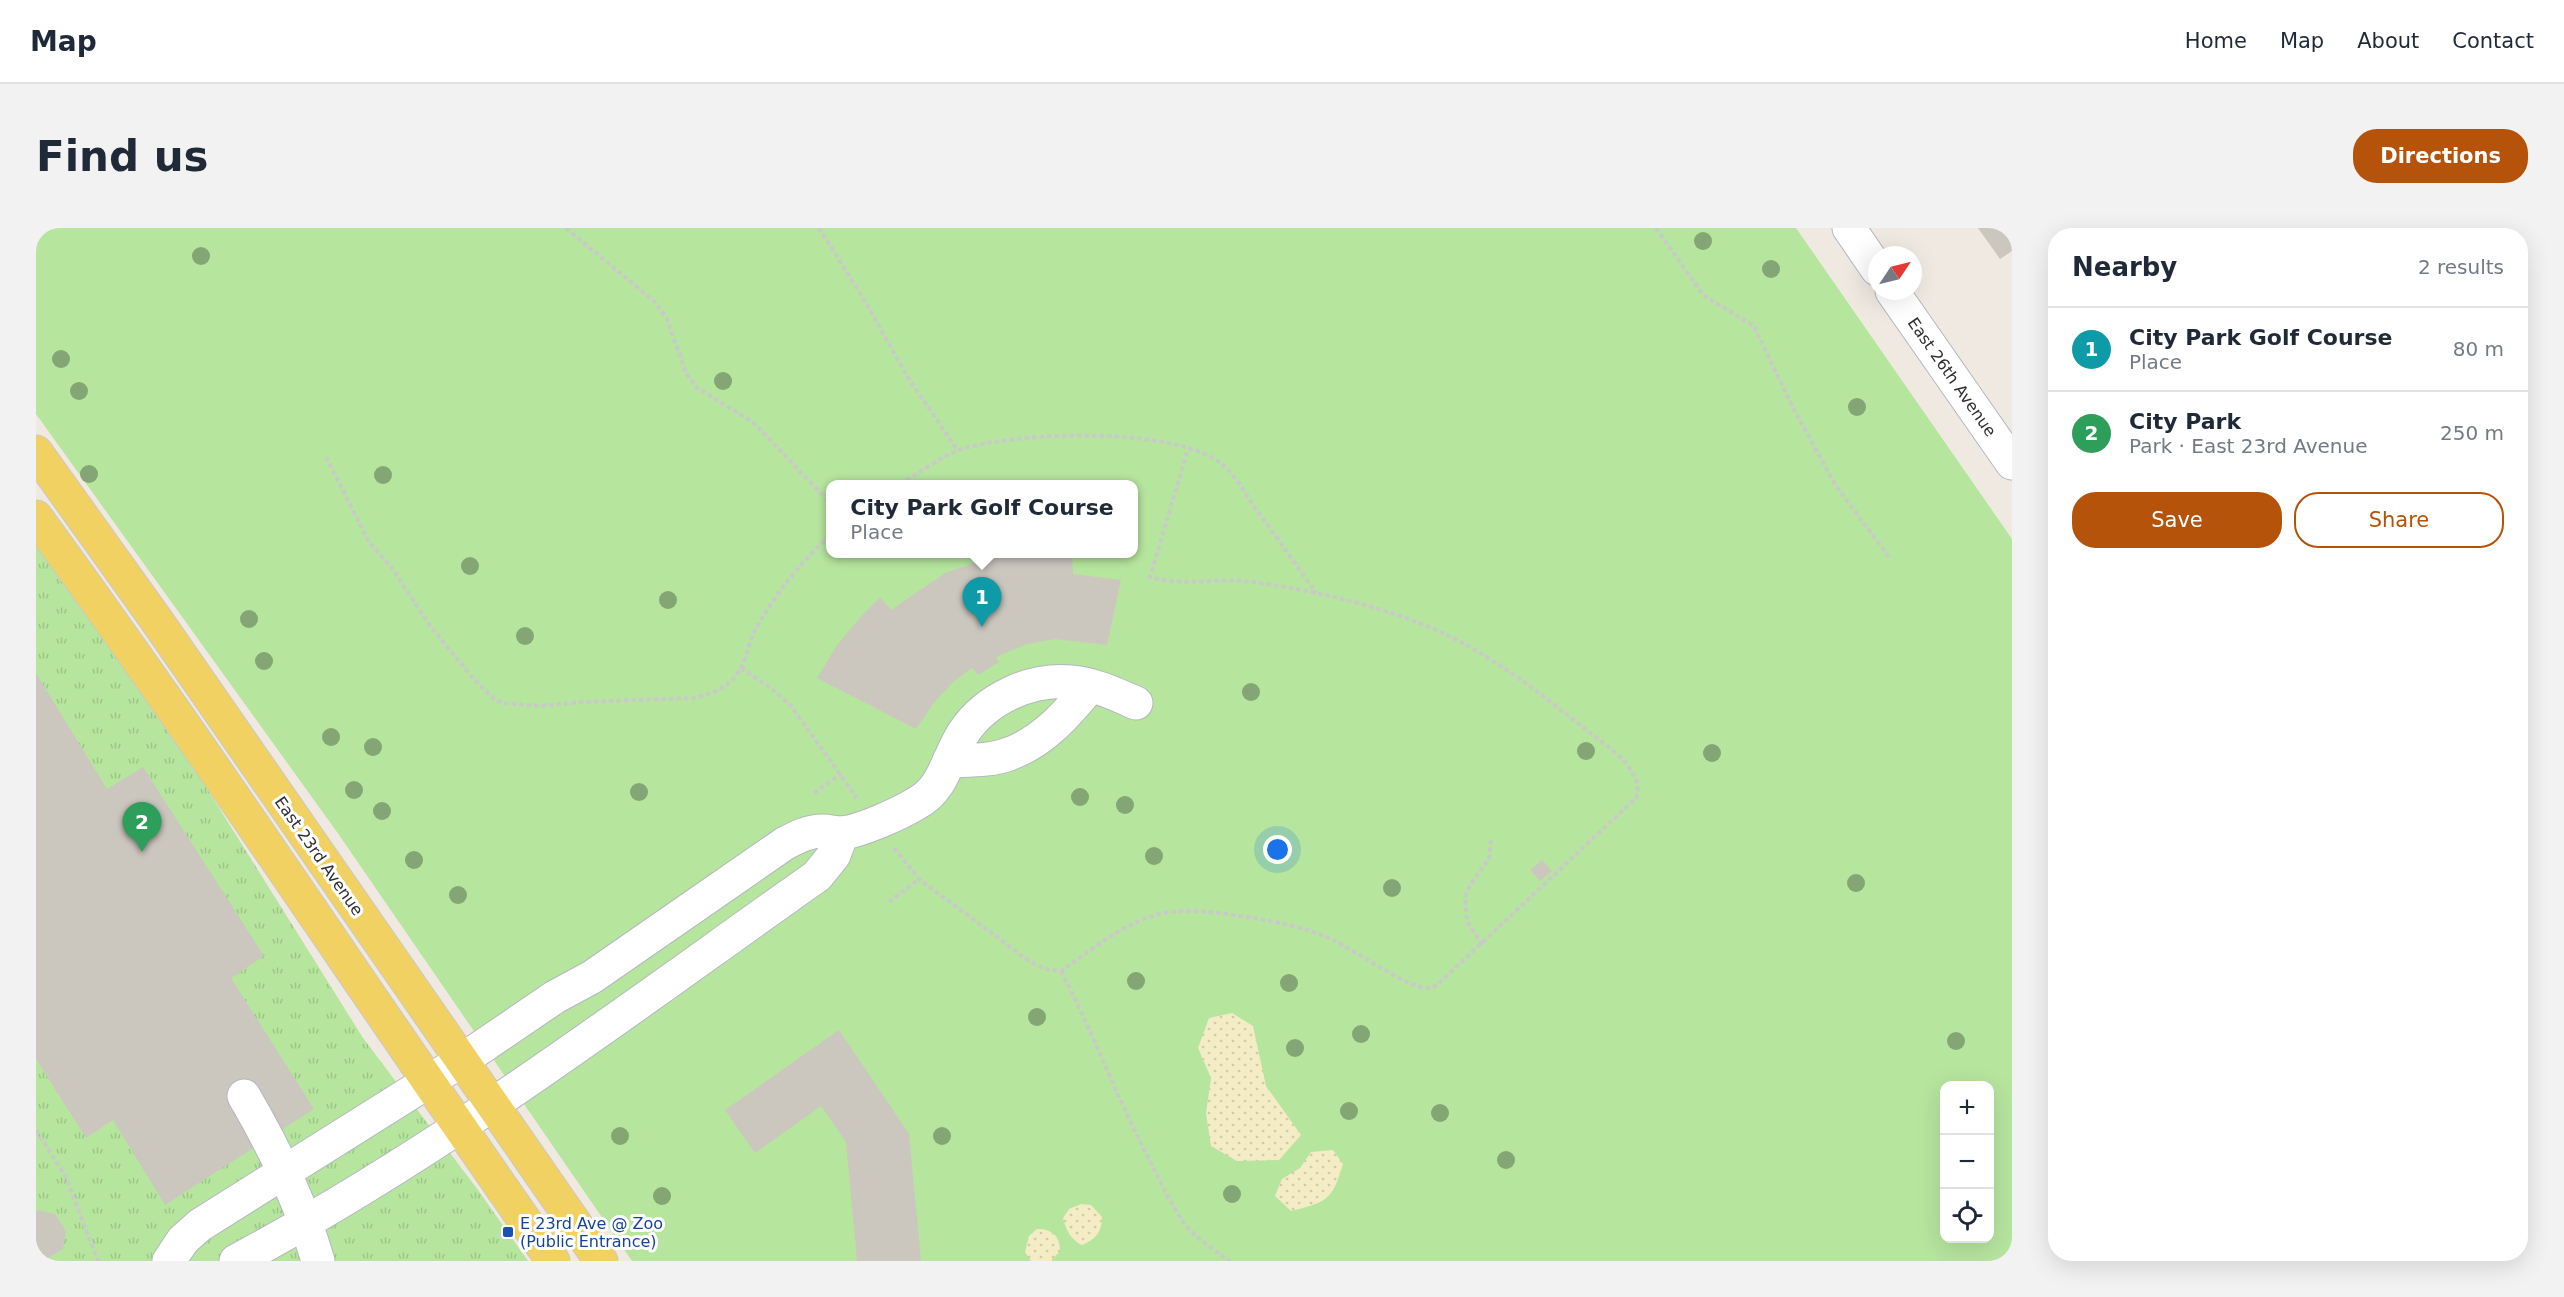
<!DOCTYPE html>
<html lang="en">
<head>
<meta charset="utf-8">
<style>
	body { margin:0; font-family:"DejaVu Sans",sans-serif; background:#f2f2f3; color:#1f2937 }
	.controls { position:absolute; right:18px; bottom:18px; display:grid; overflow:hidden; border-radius:12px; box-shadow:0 6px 24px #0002 }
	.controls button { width:54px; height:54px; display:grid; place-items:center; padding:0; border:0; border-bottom:2px solid #e0e1e3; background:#fff; color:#1f2937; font:30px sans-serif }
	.compass { position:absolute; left:1832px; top:18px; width:54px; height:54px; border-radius:50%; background:#fff; box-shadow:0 6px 24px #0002; rotate:55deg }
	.you { position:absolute; left:1242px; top:622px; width:21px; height:21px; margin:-15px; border:4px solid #fff; border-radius:50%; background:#1a73e8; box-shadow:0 0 0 9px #1a73e833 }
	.badge { display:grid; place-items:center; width:39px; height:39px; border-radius:50%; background:#b45309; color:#fff; font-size:20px; font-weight:700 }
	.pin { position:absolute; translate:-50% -50px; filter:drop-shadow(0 2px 3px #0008) }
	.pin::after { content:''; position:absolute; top:32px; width:21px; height:18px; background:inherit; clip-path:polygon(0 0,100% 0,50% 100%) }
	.popup { position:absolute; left:790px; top:252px; width:312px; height:78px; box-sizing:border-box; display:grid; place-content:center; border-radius:12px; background:#fff; filter:drop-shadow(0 2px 4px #0005); font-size:20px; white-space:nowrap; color:#747a83 }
	.popup b { font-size:22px; color:#1f2937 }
	.popup::after { content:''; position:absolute; left:50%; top:100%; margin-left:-12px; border:12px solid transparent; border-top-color:#fff }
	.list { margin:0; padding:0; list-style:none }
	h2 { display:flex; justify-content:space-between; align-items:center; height:78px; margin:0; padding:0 24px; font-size:26px }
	h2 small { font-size:20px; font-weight:400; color:#747a83 }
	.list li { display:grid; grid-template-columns:39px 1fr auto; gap:18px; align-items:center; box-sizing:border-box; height:84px; padding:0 24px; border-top:2px solid #e0e1e3 }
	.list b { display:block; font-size:22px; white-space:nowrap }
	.list p { margin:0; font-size:20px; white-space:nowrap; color:#747a83 }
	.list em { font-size:20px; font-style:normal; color:#747a83 }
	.actions { display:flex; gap:12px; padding:18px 24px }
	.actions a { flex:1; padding:14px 0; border:2px solid #b45309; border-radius:24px; text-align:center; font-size:21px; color:#b45309 }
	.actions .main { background:#b45309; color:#fff }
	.icon { flex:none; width:33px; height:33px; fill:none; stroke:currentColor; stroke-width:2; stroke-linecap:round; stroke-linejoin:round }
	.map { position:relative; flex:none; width:1976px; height:1033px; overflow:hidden; border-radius:24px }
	header { display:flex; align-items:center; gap:36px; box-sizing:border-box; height:84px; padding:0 30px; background:#fff; border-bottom:2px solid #e0e1e3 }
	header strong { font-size:28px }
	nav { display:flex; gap:33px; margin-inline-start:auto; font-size:21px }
	.intro { display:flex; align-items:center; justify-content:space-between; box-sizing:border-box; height:144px; padding:0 36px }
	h1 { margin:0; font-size:42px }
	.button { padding:15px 27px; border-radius:24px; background:#b45309; color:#fff; font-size:21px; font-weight:700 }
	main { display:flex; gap:36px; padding:0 36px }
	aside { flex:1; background:#fff; border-radius:24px; box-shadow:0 6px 24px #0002 }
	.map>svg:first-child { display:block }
	.grass { fill:#b6e59e; fill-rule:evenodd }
	.sand { fill:url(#sand-dots) }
	.park { fill:url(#park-tufts) }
	.building { fill:#cbc7bf }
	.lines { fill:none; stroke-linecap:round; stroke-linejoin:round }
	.minor-casing { stroke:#b4b7c1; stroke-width:35 }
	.major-casing { stroke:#c9c9c9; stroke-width:35 }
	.path { stroke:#c9c9c9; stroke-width:4; stroke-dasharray:4.5 3; stroke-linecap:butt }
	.minor { stroke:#fff; stroke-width:33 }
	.major { stroke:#f2d163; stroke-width:33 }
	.tree { fill:#84a574 }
	.transit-dot { fill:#1a4fb4; stroke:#fff; stroke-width:2 }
	.labels { text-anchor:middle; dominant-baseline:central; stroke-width:6; stroke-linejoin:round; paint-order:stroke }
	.street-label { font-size:16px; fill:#2e2e2e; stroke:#fff }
	.transit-label { font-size:16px; fill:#164399; stroke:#fff; text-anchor:start }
</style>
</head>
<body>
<header>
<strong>Map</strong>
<nav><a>Home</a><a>Map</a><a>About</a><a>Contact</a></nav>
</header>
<div class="intro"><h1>Find us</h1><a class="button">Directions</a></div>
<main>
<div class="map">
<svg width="1976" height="1033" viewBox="0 0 1976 1033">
	<defs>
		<pattern id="sand-dots" width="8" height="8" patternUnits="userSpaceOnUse" patternTransform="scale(1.5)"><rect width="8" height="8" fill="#f3ecc5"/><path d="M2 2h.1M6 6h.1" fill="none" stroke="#d1cbaa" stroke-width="1.8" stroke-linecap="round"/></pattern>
		<pattern id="park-tufts" width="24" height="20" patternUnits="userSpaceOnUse" patternTransform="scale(1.5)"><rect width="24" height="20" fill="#b6e59e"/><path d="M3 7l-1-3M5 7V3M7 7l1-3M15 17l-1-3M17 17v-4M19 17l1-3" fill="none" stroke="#9dc588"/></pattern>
	</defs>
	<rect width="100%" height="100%" fill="#efe9e1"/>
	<path class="grass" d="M 0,0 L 1760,0 L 1976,311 L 1976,1033 L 596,1033 L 301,604 L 0,186 ZM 794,256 L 1098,256 L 1098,326 L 794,326 ZM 1908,858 L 1954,858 L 1954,1010 L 1908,1010 Z"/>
	<g class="sand">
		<polygon points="1196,785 1217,798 1230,858 1265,907 1243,932 1201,933 1175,918 1170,885 1175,850 1162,820 1173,790"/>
		<path d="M 1297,922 L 1307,936 C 1296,973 1291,974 1255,983 L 1239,968 L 1246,951 L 1264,940 L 1275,924 Z"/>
		<path d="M 1045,976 L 1055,977 L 1066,989 C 1066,1004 1060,1011 1046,1017 C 1035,1012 1030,1002 1027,990 L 1033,981 Z"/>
		<path d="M 1001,1001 C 1016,1001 1024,1008 1024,1023 L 1015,1033 L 995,1033 L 989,1024 L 993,1008 Z"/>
	</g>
	<polygon class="park" points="0,308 95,439 327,810 442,962 492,1033 0,1033"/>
	<g class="building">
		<polygon points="1942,0 1976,0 1976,23 1964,31"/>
		<polygon points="965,326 1036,326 1037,346 1085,352 1071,417 1019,411 991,416 960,429 963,434 942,447 936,440 917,454 897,476 880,501 781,450 801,417 827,386 844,369 855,382 909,345"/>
		<polygon points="0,445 71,561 107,539 228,728 195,750 278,881 129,977 77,892 50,910 0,831"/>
		<polygon points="1506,632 1516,643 1504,653 1494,642"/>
		<polygon points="803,802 873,906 885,1033 821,1033 810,914 785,878 719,925 689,882"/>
		<polygon points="2,982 19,986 30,1003 27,1021 9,1032 0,1030 0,984"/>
	</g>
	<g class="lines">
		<g class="minor-casing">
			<g id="minor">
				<polyline points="1813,0 1841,41"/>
				<polyline points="1856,63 1976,235"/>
				<path d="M 913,533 C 933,532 955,533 973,526 C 1008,513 1032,485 1054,458"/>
				<path d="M 208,868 C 239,921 265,974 282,1033"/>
				<path d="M 133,1033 L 147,1012 L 164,997 L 425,833 L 519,769 L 556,749 L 748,616 C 761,609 772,603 787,603 C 793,603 799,605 805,605 C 823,604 865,585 881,575 C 909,560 911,529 928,504 C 950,471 995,450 1035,454 C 1058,456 1079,466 1100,475"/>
				<path d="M 200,1033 C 406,923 591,782 781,648 L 798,627 L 806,605"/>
			</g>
		</g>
		<g class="major-casing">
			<g id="major">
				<polyline points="0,224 121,393 565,1033"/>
				<path d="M 0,289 C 178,533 343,786 517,1033"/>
			</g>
		</g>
		<g class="path">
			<polyline points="530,0 619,74 631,91 650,145 660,159 718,195 794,275"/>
			<polyline points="783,0 829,73 871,148 922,223"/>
			<polyline points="1620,0 1667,67 1718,98 1756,178 1800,258 1853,329"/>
			<path d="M 290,229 L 333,314 L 355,339 L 395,399 L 435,448 L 459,472 L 469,475 L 503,478 L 546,474 L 659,470 C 673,466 686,462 696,452 C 710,439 711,418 719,402 C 738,368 765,333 794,308"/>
			<path d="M 864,256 C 880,247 906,228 923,222 C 980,203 1138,198 1186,236 C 1200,248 1209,265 1219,280 C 1240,308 1260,337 1280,365"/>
			<polyline points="705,440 736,461 755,478 821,570"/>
			<polyline points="778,565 805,546"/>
			<path d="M 858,620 L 883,651 L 993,733 L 1009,741 L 1025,743 C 1057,721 1089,693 1128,685 C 1155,680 1184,685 1211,689 C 1241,694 1271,699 1299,713 C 1319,722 1373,762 1393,760 C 1396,760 1399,758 1401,757 L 1600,570 C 1609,542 1572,519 1553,504 C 1505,466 1455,426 1398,401 C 1341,377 1279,363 1218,354 C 1182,349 1149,359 1114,349 L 1152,221"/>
			<polyline points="853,674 883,651"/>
			<polyline points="1446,717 1431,693 1429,669 1434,657 1453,631 1455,612"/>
			<path d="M 1025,743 C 1058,807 1083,875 1117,939 C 1126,958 1136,978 1148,995 C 1161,1011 1178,1022 1194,1033"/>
			<polyline points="0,902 29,947 62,1033"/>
		</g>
		<use href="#minor" class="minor"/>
		<use href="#major" class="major"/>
	</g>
	<g class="tree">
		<circle cx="1667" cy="13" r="9"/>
		<circle cx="165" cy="28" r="9"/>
		<circle cx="1735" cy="41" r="9"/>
		<circle cx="25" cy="131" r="9"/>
		<circle cx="687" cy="153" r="9"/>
		<circle cx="43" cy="163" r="9"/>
		<circle cx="1821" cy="179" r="9"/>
		<circle cx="53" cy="246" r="9"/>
		<circle cx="347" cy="247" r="9"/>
		<circle cx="434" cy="338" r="9"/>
		<circle cx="632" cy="372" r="9"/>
		<circle cx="213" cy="391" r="9"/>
		<circle cx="489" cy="408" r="9"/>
		<circle cx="228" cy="433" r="9"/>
		<circle cx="1215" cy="464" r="9"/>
		<circle cx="295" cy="509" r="9"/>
		<circle cx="337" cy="519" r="9"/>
		<circle cx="1550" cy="523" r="9"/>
		<circle cx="1676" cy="525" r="9"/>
		<circle cx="318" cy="562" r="9"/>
		<circle cx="603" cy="564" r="9"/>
		<circle cx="1044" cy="569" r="9"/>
		<circle cx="1089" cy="577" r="9"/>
		<circle cx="346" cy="583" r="9"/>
		<circle cx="1118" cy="628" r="9"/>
		<circle cx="378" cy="632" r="9"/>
		<circle cx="1820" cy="655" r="9"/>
		<circle cx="1356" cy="660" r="9"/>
		<circle cx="422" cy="667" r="9"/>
		<circle cx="1100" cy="753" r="9"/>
		<circle cx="1253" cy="755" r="9"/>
		<circle cx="1001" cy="789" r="9"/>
		<circle cx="1325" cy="806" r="9"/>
		<circle cx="1920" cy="813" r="9"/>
		<circle cx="1259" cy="820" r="9"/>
		<circle cx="1313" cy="883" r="9"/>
		<circle cx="1404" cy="885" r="9"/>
		<circle cx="584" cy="908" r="9"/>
		<circle cx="906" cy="908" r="9"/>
		<circle cx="1470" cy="932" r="9"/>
		<circle cx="1196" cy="966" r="9"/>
		<circle cx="626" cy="968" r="9"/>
	</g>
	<rect class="transit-dot" x="466" y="998" width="12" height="12" rx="3"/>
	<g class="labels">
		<g class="street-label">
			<text transform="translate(1916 149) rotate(55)">East 26th Avenue</text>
			<text transform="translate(283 628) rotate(55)">East 23rd Avenue</text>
		</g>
		<g class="transit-label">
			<text x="484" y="995">E 23rd Ave @ Zoo<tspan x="484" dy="18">(Public Entrance)</tspan></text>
		</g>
	</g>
</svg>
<div class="controls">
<button>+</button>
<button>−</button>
<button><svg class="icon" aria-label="locate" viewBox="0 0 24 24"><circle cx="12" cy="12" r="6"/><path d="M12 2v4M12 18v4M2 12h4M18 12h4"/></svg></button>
</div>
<svg class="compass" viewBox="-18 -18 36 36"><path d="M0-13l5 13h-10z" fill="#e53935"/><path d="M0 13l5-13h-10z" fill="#747a83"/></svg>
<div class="you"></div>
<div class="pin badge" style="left:946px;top:399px;background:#0f9aa8">1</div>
<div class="popup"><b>City Park Golf Course</b>Place</div>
<div class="pin badge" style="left:106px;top:624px;background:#2e9e5b">2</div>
</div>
<aside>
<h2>Nearby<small>2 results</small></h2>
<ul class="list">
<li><span class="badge" style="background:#0f9aa8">1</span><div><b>City Park Golf Course</b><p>Place</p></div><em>80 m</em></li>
<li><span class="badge" style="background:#2e9e5b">2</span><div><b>City Park</b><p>Park · East 23rd Avenue</p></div><em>250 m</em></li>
</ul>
<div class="actions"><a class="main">Save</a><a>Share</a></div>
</aside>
</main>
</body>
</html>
